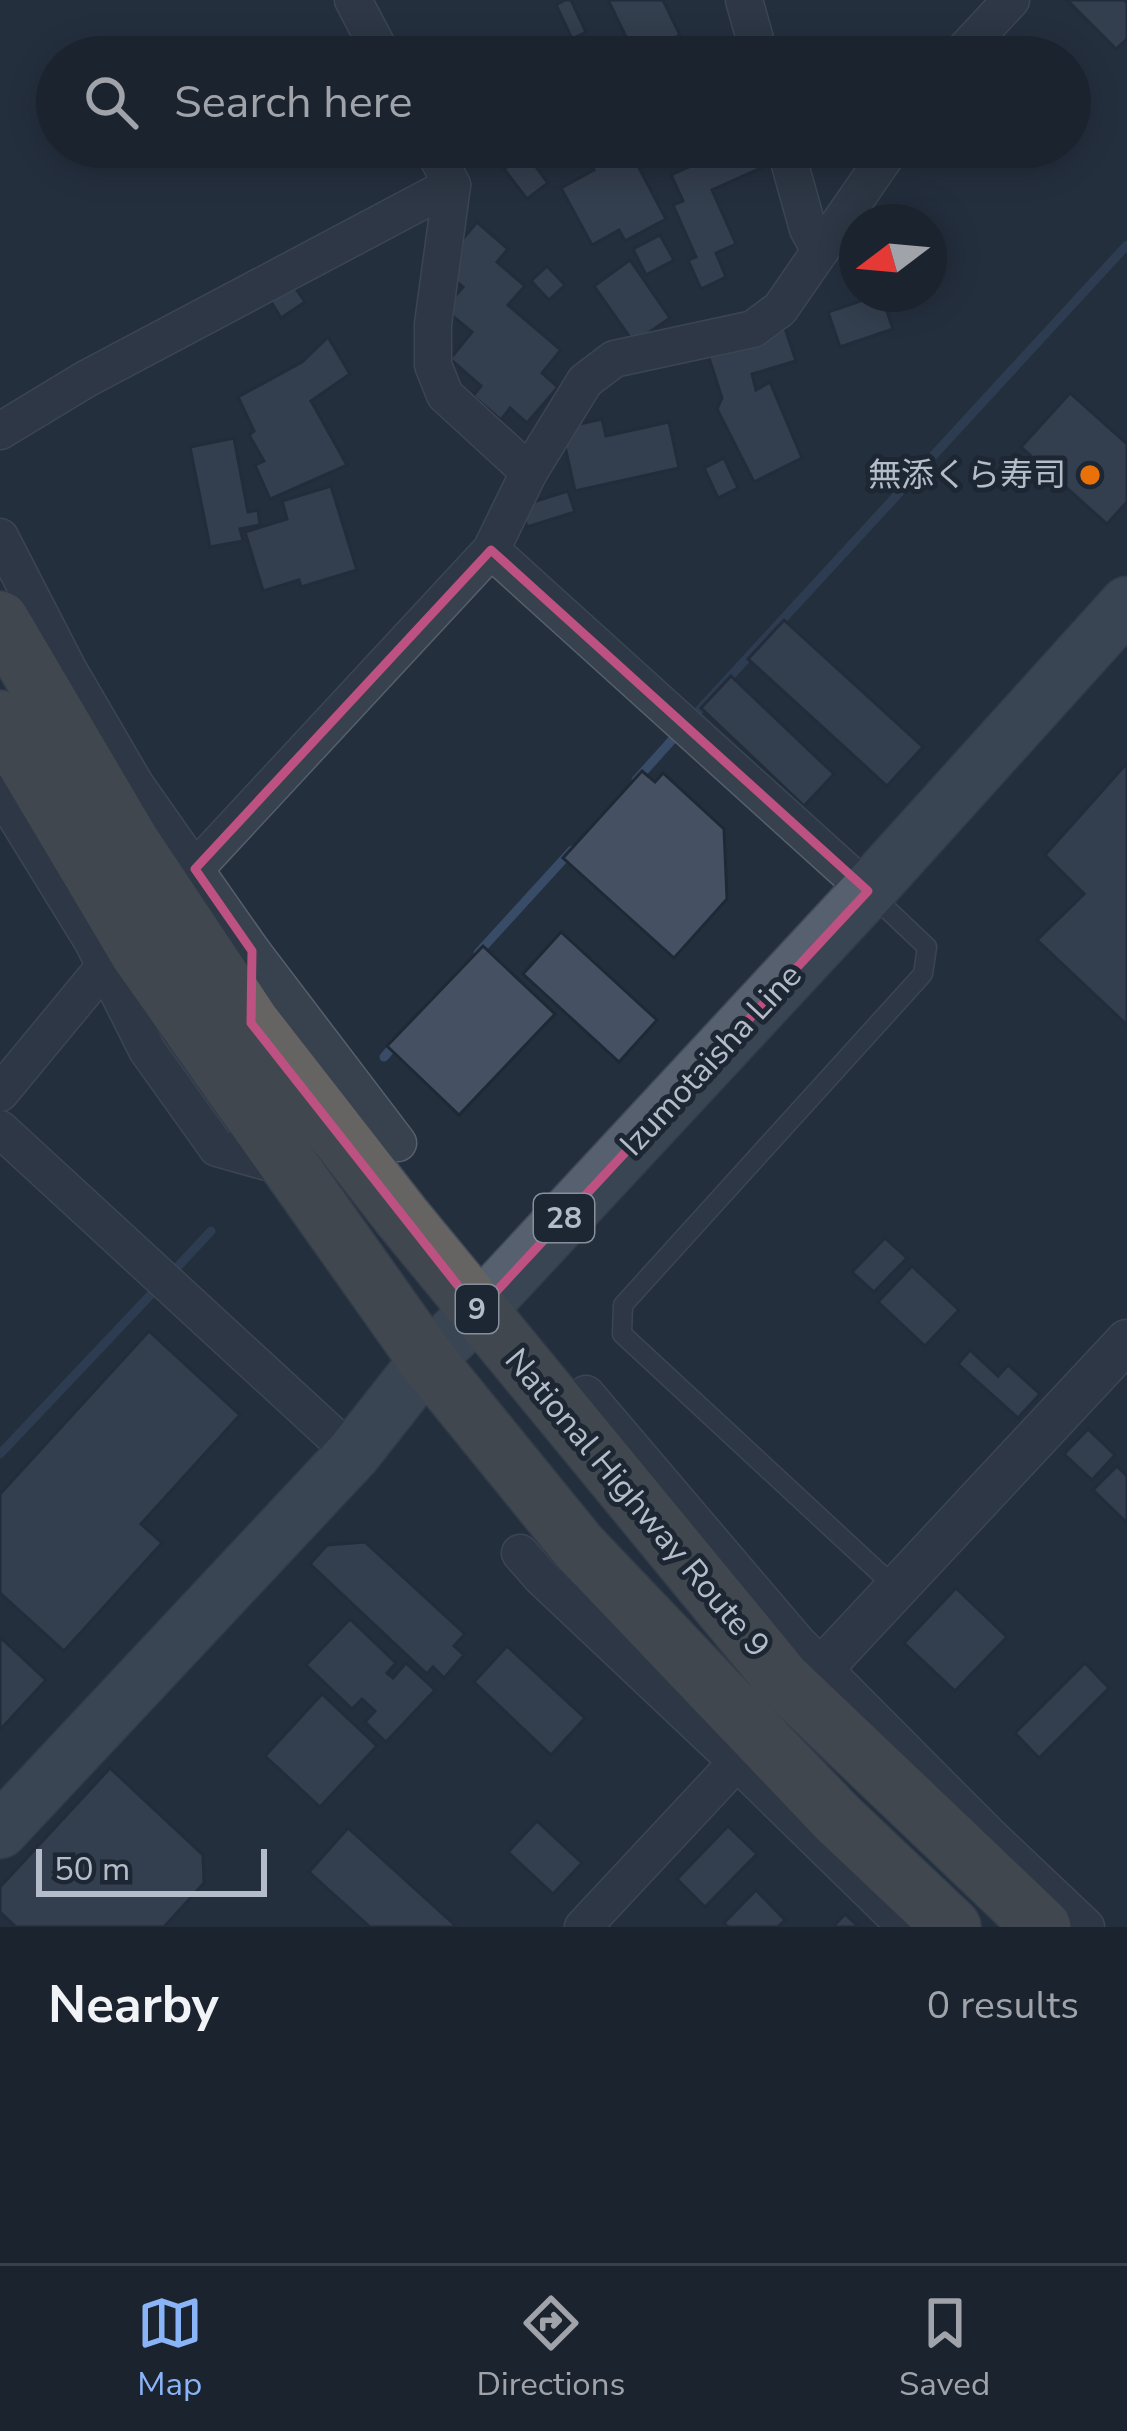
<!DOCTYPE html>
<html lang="en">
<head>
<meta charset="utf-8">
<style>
	body { margin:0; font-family:"Nunito Sans","Noto Sans JP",sans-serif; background:#282f3a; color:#f1f3f6 }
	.compass { position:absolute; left:839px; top:204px; width:108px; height:108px; border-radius:50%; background:#1b232e; box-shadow:0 6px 30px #0003; rotate:254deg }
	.scale { position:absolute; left:36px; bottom:30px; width:231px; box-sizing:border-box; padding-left:12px; border:6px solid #b4bcc9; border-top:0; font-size:33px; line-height:42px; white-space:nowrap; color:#b4bcc9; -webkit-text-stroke:9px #1d2633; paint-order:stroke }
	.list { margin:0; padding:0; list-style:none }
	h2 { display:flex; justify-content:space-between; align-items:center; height:156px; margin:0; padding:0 48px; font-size:51px }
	h2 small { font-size:39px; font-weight:400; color:#a0a4aa }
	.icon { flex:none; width:66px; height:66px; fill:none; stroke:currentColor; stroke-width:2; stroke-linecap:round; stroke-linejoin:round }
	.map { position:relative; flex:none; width:1127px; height:1927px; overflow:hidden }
	.search { position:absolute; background:#1b232e; box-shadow:0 6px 30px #0003; left:36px; right:36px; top:36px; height:132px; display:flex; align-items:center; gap:30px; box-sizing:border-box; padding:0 42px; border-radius:66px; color:#a0a4aa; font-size:45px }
	.sheet { height:336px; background:#1b232e }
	nav { display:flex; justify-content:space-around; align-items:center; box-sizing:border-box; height:168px; border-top:3px solid #39404a; background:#1b232e; font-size:33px; color:#a0a4aa }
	nav a { display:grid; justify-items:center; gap:6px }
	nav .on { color:#8ab4f8 }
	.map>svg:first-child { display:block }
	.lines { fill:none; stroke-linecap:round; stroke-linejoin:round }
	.stream { stroke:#394c67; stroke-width:9 }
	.building { fill:#455162; stroke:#1f2835; stroke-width:3 }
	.service-casing { stroke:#565f6c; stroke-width:21 }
	.minor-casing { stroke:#565f6c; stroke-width:39 }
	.tertiary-casing { stroke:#565f6c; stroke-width:45 }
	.primary-casing { stroke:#414a57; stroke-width:57 }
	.trunk-casing { stroke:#434c59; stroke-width:60 }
	.service { stroke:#38414e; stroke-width:18 }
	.minor { stroke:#38414e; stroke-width:36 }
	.tertiary { stroke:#38414e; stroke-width:42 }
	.primary { stroke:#56606e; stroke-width:54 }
	.trunk { stroke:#656462; stroke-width:57 }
	.marked { fill:none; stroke:#bd5182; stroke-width:9; stroke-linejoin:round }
	.food-dot { fill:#e8710a; stroke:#1d2633; stroke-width:4.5 }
	.labels { text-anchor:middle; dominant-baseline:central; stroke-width:10; stroke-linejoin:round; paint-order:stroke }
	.shield { fill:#1d2633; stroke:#878f9c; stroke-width:3 }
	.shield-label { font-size:30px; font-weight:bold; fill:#b4bcc9 }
	.poi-label { font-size:33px; fill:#b4bcc9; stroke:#1d2633; text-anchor:end }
	.street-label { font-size:33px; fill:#b4bcc9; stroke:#1d2633 }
</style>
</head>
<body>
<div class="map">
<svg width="1127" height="1927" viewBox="0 0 1127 1927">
	<rect width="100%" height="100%" fill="#242f3e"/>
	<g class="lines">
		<g class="stream">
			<polyline points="692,718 1127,245"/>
			<polyline points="636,780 681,730"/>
			<polyline points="478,953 572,850"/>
			<polyline points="384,1057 398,1041"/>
			<polyline points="170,1275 211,1231"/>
			<polyline points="0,1454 158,1287"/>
		</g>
	</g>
	<g class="building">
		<polygon points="565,0 571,0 586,32 572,39 556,5"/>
		<polygon points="608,0 663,0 680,35 667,42 674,57 636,57"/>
		<polygon points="1067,0 1124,0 1127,3 1127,39 1116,49"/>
		<polygon points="606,41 614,57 578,57 578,55"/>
		<polygon points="581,147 628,147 666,219 625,241 619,230 592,245 561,188 594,170"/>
		<polygon points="733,147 762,147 770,164 712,190 736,244 716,253 726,277 701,289 688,260 696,257 673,205 683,201 671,175"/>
		<polygon points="526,153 548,183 527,199 504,169"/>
		<polygon points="477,222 508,249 497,262 525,286 508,305 561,350 542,373 558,387 527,423 510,408 501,420 473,396 481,386 450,359 472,332 444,309 463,287 439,267"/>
		<polygon points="660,235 674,260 646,275 633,249"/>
		<polygon points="630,260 670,318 634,343 594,286"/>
		<polygon points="547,266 565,285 549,300 531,281"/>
		<polygon points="288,277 305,302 281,318 265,292"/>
		<polygon points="881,294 893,329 840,347 828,312"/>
		<polygon points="784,325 796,361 752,374 756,390 770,382 802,458 754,482 717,409 722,398 708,355"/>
		<polygon points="328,337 350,374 311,401 347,465 270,499 255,465 264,461 249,435 254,431 238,397 302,362"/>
		<polygon points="1070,393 1127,444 1127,502 1107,524 1021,447"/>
		<polygon points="602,419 606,436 669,422 679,468 575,491 561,428"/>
		<polygon points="234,438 248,512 258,510 260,525 240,529 243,541 210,547 190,447"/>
		<polygon points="724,458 738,488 718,498 704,468"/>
		<polygon points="331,486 357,570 301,587 299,580 263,591 245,532 287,519 282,501"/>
		<polygon points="568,491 575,512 527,527 520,506"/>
		<polygon points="784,620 923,747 887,786 748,659"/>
		<polygon points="731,676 834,774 804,806 701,708"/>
		<polygon points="1127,763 1127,1025 1037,940 1084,894 1045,855"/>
		<polygon points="642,771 655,782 663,773 724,829 727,899 674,958 563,858"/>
		<polygon points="561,932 657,1020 619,1062 523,974"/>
		<polygon points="483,946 555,1014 459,1115 387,1046"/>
		<polygon points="885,1238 907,1258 874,1292 852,1272"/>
		<polygon points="912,1266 959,1310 925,1346 878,1302"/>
		<polygon points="149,1331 240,1415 141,1524 162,1543 64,1651 0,1593 0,1494"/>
		<polygon points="970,1350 998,1376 1008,1365 1040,1394 1018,1418 958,1364"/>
		<polygon points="1088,1429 1115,1455 1092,1480 1064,1454"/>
		<polygon points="1117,1466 1127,1476 1127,1523 1093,1490"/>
		<polygon points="365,1542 465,1634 454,1646 464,1655 444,1678 433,1667 427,1674 310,1564 327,1545"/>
		<polygon points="956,1588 1007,1637 955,1691 904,1643"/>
		<polygon points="350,1619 396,1663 387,1673 393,1678 406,1663 435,1690 386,1742 365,1722 375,1711 362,1699 352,1709 306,1665"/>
		<polygon points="0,1637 46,1680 0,1730"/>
		<polygon points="507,1646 585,1718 551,1755 474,1682"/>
		<polygon points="1085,1663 1109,1688 1039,1758 1015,1733"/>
		<polygon points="322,1694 377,1746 320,1807 265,1756"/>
		<polygon points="110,1768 203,1855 204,1883 164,1927 16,1927 0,1912 0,1887"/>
		<polygon points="537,1821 582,1863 553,1894 508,1852"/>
		<polygon points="728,1826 757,1854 705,1907 677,1879"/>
		<polygon points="348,1828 457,1927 370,1927 309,1872"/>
		<polygon points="756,1890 785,1920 778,1927 728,1927 724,1923"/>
		<polygon points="845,1914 859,1927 833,1927"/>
	</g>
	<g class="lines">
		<g class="service-casing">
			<polyline id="service" points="871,894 927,947 923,974 623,1305 622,1334 896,1588"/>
		</g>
		<g class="minor-casing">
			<g id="minor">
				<polyline points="353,0 383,57"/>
				<polyline points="744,0 760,57"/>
				<polyline points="958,57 1011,0"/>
				<polyline points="785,147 808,229 820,251"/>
				<polyline points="452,185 433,324 433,365 445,395 529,472"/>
				<polyline points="0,431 86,379 452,185 432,147"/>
				<polyline points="0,537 68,669 135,784 252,951 251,1020"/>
				<polyline points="491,550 868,891"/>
				<polyline points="0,791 93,942 147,1050 217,1148 292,1169"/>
				<polyline points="195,869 491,550 529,472 585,381 614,359 753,329 780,309 892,147"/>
				<polyline points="252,951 398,1143"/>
				<polyline points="0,1093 105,966"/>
				<polyline points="0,1129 353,1454"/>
				<polyline points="586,1394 797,1642 990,1836 1086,1927"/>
				<polyline points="520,1553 542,1578 737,1762 906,1927"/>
				<polyline points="583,1927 737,1762"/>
			</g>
		</g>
		<g class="tertiary-casing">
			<polyline id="tertiary" points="822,1668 1127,1341"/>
		</g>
		<g class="primary-casing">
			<polyline id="primary" points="0,1831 353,1454 427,1360 478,1311 868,891 1127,604"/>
		</g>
		<g class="trunk-casing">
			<g id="trunk">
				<polyline points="0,620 130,841 251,1023 402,1217 782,1679 1042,1927"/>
				<polyline points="0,719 139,953 427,1360 579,1547 837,1818 952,1927"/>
			</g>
		</g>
		<use href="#service" class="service"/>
		<use href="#minor" class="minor"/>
		<use href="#tertiary" class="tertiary"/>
		<use href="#primary" class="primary"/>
		<use href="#trunk" class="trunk"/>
	</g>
	<path d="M0 0H1127V1927H0ZM 491,550 L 868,891 L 478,1311 L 251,1023 L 252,951 L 195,869 Z" fill="#242f3e" fill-opacity=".55" fill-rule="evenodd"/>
	<path class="marked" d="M 491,550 L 868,891 L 478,1311 L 251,1023 L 252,951 L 195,869 Z"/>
	<circle class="food-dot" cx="1090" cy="475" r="12"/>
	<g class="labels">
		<g class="shield">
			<rect x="534" y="1194" width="60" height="48" rx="9"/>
			<rect x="456" y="1285" width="42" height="48" rx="9"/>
		</g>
		<g class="shield-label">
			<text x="564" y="1218">28</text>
			<text x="477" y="1309">9</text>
		</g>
		<g class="poi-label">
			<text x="1066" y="475">無添くら寿司</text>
		</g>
		<g class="street-label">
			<text transform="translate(711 1060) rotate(-47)">Izumotaisha Line</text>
			<text transform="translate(637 1503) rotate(50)">National Highway Route 9</text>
		</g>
	</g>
</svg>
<svg class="compass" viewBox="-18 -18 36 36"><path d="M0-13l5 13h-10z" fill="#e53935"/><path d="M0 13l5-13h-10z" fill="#a0a4aa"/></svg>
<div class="scale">50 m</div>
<div class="search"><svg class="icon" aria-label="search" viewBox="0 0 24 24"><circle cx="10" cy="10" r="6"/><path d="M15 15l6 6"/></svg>Search here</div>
</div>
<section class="sheet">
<h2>Nearby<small>0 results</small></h2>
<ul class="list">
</ul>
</section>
<nav>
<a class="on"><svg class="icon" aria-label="map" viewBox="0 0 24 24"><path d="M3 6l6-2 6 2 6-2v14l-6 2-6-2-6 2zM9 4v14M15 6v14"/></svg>Map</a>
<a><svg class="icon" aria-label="directions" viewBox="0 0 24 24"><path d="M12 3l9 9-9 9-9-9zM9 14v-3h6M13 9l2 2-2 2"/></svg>Directions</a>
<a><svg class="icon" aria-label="saved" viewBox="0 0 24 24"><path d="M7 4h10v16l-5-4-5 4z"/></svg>Saved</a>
</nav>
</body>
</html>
